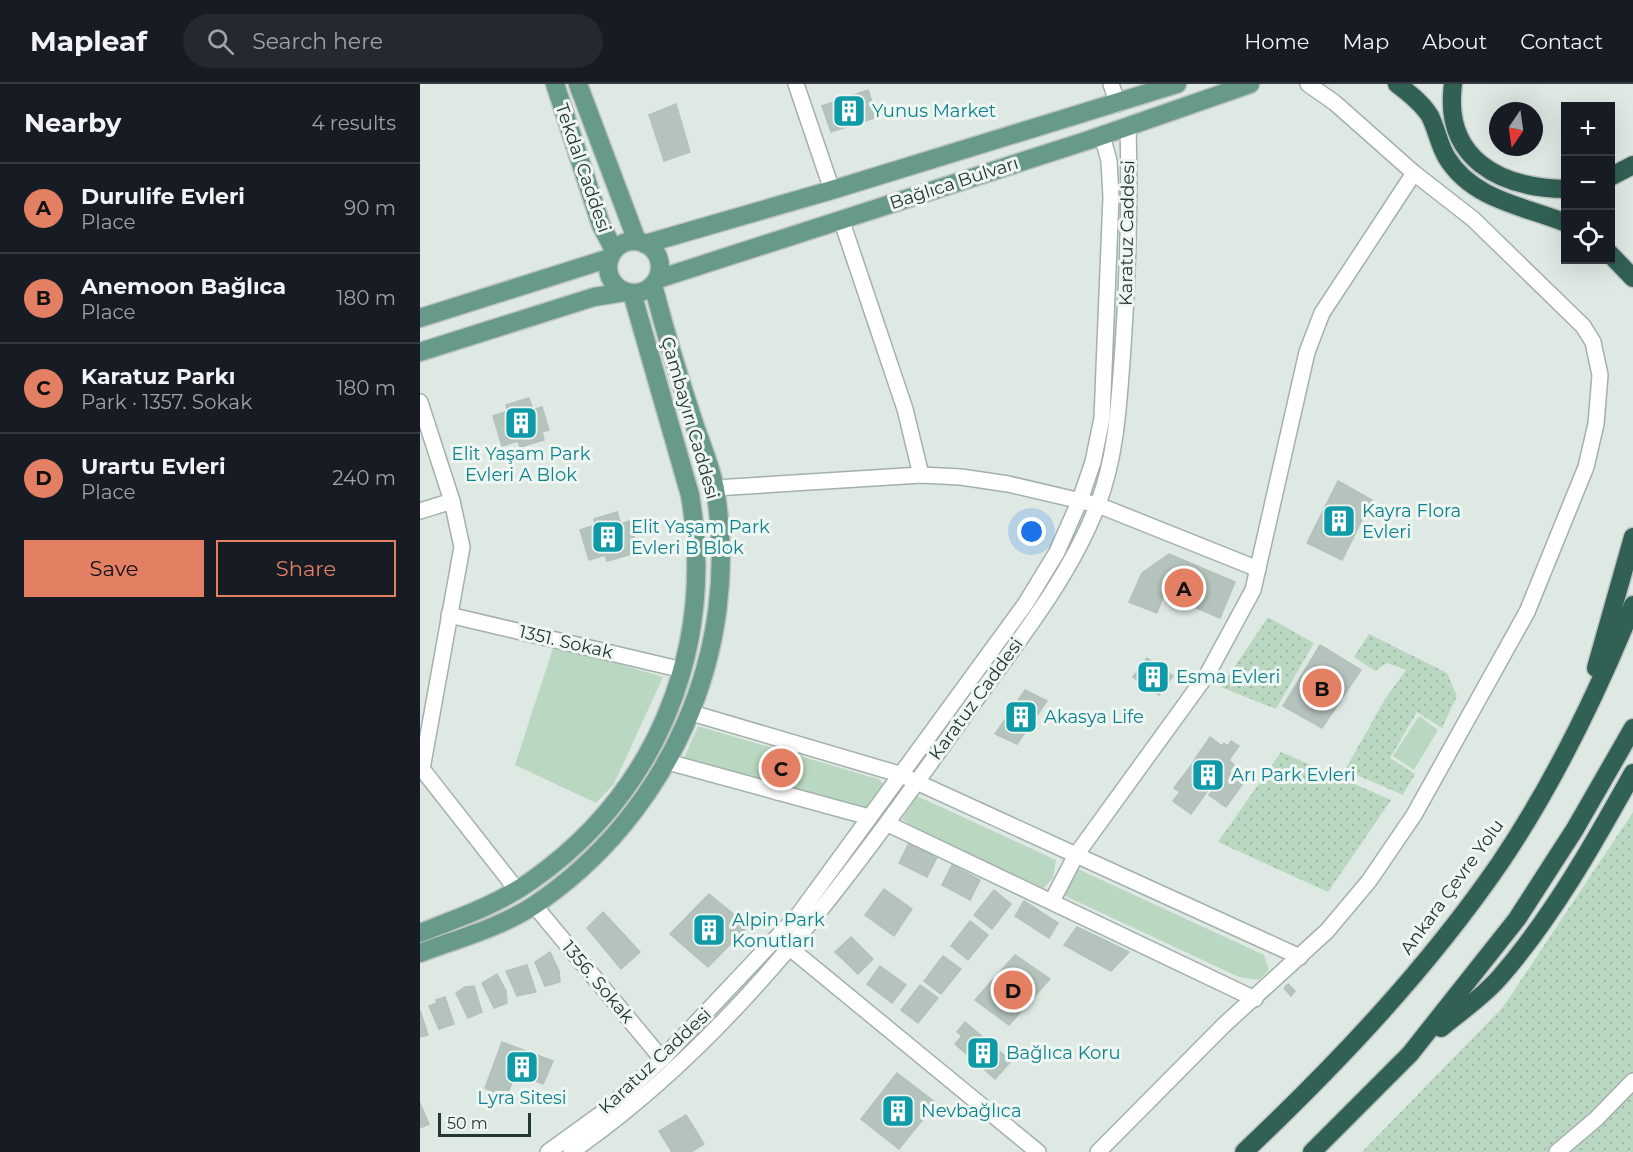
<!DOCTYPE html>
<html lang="en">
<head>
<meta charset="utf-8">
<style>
	body { margin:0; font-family:Montserrat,sans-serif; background:#242831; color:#f1f3f6 }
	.controls { position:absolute; right:18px; top:18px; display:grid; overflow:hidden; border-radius:0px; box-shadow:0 6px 24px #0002 }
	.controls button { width:54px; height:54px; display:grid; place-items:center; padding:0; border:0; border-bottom:2px solid #363941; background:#171b24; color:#f1f3f6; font:30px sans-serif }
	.compass { position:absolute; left:1069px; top:18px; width:54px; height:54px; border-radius:50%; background:#171b24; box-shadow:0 6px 24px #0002; rotate:193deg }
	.scale { position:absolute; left:18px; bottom:15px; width:93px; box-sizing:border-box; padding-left:6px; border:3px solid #223731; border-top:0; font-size:16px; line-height:21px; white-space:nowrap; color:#223731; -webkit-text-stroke:4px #eff6f2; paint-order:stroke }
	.you { position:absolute; left:612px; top:448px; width:21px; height:21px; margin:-15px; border:4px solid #fff; border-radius:50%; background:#1a73e8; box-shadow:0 0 0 9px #1a73e833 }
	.badge { display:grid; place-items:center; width:39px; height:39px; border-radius:50%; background:#e37f63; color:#111; font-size:20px; font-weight:700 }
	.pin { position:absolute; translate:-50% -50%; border:3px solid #fff; box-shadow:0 2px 6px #0006 }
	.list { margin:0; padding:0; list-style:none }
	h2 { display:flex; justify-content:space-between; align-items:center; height:78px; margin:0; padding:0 24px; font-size:26px }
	h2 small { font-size:20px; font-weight:400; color:#9ea1a6 }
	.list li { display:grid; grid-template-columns:39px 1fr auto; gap:18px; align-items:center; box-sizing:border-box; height:90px; padding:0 24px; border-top:2px solid #363941 }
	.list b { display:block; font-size:22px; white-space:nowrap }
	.list p { margin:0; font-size:20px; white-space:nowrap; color:#9ea1a6 }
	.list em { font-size:20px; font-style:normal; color:#9ea1a6 }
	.actions { display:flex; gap:12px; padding:18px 24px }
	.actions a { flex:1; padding:14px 0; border:2px solid #e37f63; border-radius:0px; text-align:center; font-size:21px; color:#e37f63 }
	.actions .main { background:#e37f63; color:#111 }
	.icon { flex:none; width:33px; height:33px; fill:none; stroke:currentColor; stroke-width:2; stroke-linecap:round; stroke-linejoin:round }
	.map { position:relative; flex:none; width:1213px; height:1068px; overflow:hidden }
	header { display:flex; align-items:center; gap:36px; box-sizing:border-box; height:84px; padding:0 30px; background:#171b24; border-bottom:2px solid #363941 }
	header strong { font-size:28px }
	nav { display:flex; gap:33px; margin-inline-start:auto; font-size:21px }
	.search { width:420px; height:54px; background:#242831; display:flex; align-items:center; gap:15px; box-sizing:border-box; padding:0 21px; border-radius:33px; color:#9ea1a6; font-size:22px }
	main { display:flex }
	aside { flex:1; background:#171b24 }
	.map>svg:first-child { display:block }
	.grass { fill:url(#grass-dots) }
	.green { fill:#bad8c1 }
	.building { fill:#b5c3bd; stroke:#b3c2bb; stroke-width:1.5 }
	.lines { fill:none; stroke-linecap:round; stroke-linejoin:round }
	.minor-casing { stroke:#a3b0ab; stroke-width:18 }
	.major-casing { stroke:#bdc3c1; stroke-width:21 }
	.highway-casing { stroke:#bdc3c1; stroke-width:21 }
	.minor { stroke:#fff; stroke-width:15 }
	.major { stroke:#689a8c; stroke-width:18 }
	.highway { stroke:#316055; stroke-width:18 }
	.labels { text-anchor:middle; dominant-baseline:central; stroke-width:6; stroke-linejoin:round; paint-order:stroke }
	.culture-label { font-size:18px; fill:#0d838f; stroke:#eff6f2; text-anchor:start }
	.street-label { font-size:18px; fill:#223731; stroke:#eff6f2 }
</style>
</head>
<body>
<header>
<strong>Mapleaf</strong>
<div class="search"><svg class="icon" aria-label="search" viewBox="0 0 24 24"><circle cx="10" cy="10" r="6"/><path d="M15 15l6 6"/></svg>Search here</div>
<nav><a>Home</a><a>Map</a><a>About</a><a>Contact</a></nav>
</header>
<main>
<aside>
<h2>Nearby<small>4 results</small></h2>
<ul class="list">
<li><span class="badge">A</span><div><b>Durulife Evleri</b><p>Place</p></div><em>90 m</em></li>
<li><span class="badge">B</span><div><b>Anemoon Bağlıca</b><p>Place</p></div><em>180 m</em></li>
<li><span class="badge">C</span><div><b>Karatuz Parkı</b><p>Park · 1357. Sokak</p></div><em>180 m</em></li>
<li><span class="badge">D</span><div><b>Urartu Evleri</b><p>Place</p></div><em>240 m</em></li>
</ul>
<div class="actions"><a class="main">Save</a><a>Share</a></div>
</aside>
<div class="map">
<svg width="1213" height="1068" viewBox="0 0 1213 1068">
	<defs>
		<pattern id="grass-dots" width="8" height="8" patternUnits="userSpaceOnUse" patternTransform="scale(1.5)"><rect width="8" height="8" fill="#bad8c1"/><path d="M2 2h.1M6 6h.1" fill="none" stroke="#a0baa6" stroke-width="1.8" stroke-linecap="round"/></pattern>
	</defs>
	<rect width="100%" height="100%" fill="#dfe9e4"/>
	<g class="grass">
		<polygon points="848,533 894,559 856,625 801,603"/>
		<polygon points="949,550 1027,589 1037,612 1022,644 997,628 970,674 995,690 983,711 925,686 965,615 986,586 967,579 955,587 934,573"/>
		<polygon points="861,668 971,716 908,808 798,758"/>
		<polygon points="1213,728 1213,1068 942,1068 1083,923"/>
	</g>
	<g class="green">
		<polygon points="134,561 243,593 194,700 176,719 95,681"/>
		<polygon points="999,632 1018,646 994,686 973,672"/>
		<polygon points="278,642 458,695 465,701 450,725 439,725 264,674"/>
		<polygon points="497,712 636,776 633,794 624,804 497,746 482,735"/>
		<polygon points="658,785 844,871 849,886 839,896 819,893 641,810 648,794"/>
	</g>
	<g class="building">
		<polygon points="448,6 457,33 411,48 402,22"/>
		<polygon points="256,20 270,68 244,77 229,31"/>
		<polygon points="109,314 113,326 122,323 129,346 122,348 124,356 100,363 98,357 82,362 73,332 88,327 86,321"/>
		<polygon points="918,397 952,416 922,476 887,459"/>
		<polygon points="197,428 201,440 209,437 216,460 209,462 212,470 187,477 185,471 169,476 160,446 175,441 174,435"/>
		<polygon points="749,470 815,498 800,534 744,510 737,529 709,518 722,489"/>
		<polygon points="900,561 941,586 902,644 863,622"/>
		<polygon points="727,574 753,592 739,611 713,593"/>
		<polygon points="605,606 627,617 597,660 575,650"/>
		<polygon points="790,653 802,662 804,659 808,662 811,657 819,662 809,676 814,681 810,686 811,693 822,701 806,723 789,711 794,704 791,702 771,730 753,717 760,708 754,704 772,680 781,687 782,684 773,678"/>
		<polygon points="489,759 517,773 507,793 479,779"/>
		<polygon points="532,781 560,796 550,816 522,801"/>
		<polygon points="464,805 492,825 474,852 445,831"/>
		<polygon points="574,806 591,820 572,845 554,831"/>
		<polygon points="289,810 328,842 288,883 250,850"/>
		<polygon points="604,817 638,839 629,854 595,832"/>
		<polygon points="183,828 220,868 201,885 167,844"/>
		<polygon points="550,837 568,851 548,876 531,862"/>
		<polygon points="657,843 709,868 691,887 644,861"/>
		<polygon points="431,853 453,875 438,890 415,868"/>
		<polygon points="130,868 139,887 140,898 125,902 115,878"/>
		<polygon points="595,871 630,895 589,941 555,916"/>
		<polygon points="523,872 541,885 521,910 504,897"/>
		<polygon points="107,881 116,908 97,912 86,887"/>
		<polygon points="460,882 486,901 472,919 447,900"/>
		<polygon points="77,890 86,907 87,919 74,924 62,899"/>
		<polygon points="868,900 875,907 871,912 864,904"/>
		<polygon points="500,901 518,914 498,939 481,926"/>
		<polygon points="54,902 62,928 48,934 36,909 45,903"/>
		<polygon points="25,913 34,940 19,945 9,922 17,919 16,916"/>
		<polygon points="0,926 8,951 0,953"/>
		<polygon points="545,938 591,977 575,995 535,960 542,952 537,948"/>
		<polygon points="82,958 133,977 123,1000 96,989 86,1013 65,1004"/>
		<polygon points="477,989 516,1019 479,1065 441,1035"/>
		<polygon points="0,1019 9,1040 0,1044"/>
		<polygon points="266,1031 284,1060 271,1068 252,1068 239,1047"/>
	</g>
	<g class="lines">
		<g class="minor-casing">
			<g id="minor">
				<polyline points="376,0 412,106"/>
				<polyline points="691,0 698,20"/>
				<polyline points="421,135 485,325 501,391"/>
				<polyline points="0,318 32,417 42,463 2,685 97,806"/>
				<polyline points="295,404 501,391 541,393 588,400 678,421 838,485"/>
				<polyline points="0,427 32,417"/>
				<polyline points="29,531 263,586"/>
				<polyline points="272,629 479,690 656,771 788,589 833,506 887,268 902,229 994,89"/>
				<polyline points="248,678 449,733"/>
				<polyline points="357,708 373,659"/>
				<polyline points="468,740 835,915"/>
				<polyline points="632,817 656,771 880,873"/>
				<polyline points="114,821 242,975"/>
				<polyline points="371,865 618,1068"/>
				<polyline points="128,1068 186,1026 242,975 379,830 606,519 637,468 660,416 673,378 682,334 691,113 689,77 682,51"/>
				<path d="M 151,1068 C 316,954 432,789 547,628 C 594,562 649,496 678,420 C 697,370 699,316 703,263 C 708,190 710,116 708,42"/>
				<polyline points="678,1068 804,941 907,847 949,797 994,731 1107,528 1166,383 1176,340 1180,291 1173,258 1163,242 1053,135 994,89 915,19 888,0"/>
				<polyline points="1137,1068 1176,1035 1213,997"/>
			</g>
		</g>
		<g class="major-casing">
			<g id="major">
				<polyline points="135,0 181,141 194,166"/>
				<polyline points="158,0 217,157"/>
				<circle cx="214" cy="183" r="26"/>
				<polyline points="225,160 412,106 757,0"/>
				<polyline points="238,195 669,56 830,0"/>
				<polyline points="0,234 190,174"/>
				<polyline points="0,268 174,213 205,208"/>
				<path d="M 0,849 C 38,834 77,821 111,797 C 238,708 296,563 270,411 L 212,209"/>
				<path d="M 0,869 C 37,855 79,844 113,822 C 248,732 323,567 295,405 C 291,382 280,358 273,336 C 258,291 245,247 233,201"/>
			</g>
		</g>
		<g class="highway-casing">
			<g id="highway">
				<path d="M 977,0 C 989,9 1002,19 1010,32 C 1017,46 1019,61 1027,74 C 1053,116 1104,122 1146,139"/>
				<path d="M 1033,0 C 1023,75 1080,104 1146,105"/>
				<polyline points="1190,93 1213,81"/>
				<polyline points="1190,170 1213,194"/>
				<polyline points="1176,584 1213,453"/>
				<path d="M 1021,944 C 1040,928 1064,912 1080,893 C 1133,832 1174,759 1213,689"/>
				<path d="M 824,1068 C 917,980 1007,885 1080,779 C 1134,699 1177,610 1213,521"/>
				<polyline points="892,1068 990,970 1097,835 1155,745 1213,644"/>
			</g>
		</g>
		<use href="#minor" class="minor"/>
		<use href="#major" class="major"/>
		<use href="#highway" class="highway"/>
	</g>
	<defs>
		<g id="building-square" transform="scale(1.725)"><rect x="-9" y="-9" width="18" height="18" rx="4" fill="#0f9aa8" stroke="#eff6f2"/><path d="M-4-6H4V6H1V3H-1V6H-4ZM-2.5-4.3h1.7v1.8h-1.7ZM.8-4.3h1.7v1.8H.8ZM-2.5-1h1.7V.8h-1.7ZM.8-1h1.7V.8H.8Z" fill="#fff"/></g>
	</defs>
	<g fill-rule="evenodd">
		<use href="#building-square" x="429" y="27"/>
		<use href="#building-square" x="101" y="339"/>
		<use href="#building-square" x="919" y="437"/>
		<use href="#building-square" x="188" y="453"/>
		<use href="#building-square" x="733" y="593"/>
		<use href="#building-square" x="601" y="633"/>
		<use href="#building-square" x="788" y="691"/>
		<use href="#building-square" x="289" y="846"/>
		<use href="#building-square" x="563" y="969"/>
		<use href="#building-square" x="102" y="983"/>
		<use href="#building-square" x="478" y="1027"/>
	</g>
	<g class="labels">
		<g class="culture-label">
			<text x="452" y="27">Yunus Market</text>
			<text x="101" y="370" text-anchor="middle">Elit Yaşam Park<tspan x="101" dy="21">Evleri A Blok</tspan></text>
			<text x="942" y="427">Kayra Flora<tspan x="942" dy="21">Evleri</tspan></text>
			<text x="211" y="443">Elit Yaşam Park<tspan x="211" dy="21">Evleri B Blok</tspan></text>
			<text x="756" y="593">Esma Evleri</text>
			<text x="624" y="633">Akasya Life</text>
			<text x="811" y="691">Arı Park Evleri</text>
			<text x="312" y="836">Alpin Park<tspan x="312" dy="21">Konutları</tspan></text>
			<text x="586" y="969">Bağlıca Koru</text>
			<text x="102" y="1014" text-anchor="middle">Lyra Sitesi</text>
			<text x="501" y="1027">Nevbağlıca</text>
		</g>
		<g class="street-label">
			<text transform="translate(163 84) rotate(71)">Tekdal Caddesi</text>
			<text transform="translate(534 99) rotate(-18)">Bağlıca Bulvarı</text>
			<text transform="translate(707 149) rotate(-89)">Karatuz Caddesi</text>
			<text transform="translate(270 334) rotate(74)">Çambayırı Caddesi</text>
			<text transform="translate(146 558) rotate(13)">1351. Sokak</text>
			<text transform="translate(556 615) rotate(-54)">Karatuz Caddesi</text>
			<text transform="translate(1032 803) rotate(-54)">Ankara Çevre Yolu</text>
			<text transform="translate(178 898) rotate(50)">1356. Sokak</text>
			<text transform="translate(235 977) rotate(-43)">Karatuz Caddesi</text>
		</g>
	</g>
</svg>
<div class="controls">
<button>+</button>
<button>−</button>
<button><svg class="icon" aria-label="locate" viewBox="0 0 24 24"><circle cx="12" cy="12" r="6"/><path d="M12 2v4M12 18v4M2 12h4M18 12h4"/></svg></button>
</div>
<svg class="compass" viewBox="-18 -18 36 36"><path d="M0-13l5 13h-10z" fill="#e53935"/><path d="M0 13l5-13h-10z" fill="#9ea1a6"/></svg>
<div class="scale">50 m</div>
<div class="you"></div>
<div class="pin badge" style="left:764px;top:504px">A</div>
<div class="pin badge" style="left:902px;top:604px">B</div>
<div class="pin badge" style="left:361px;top:684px">C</div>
<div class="pin badge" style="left:593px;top:906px">D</div>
</div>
</main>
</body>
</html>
